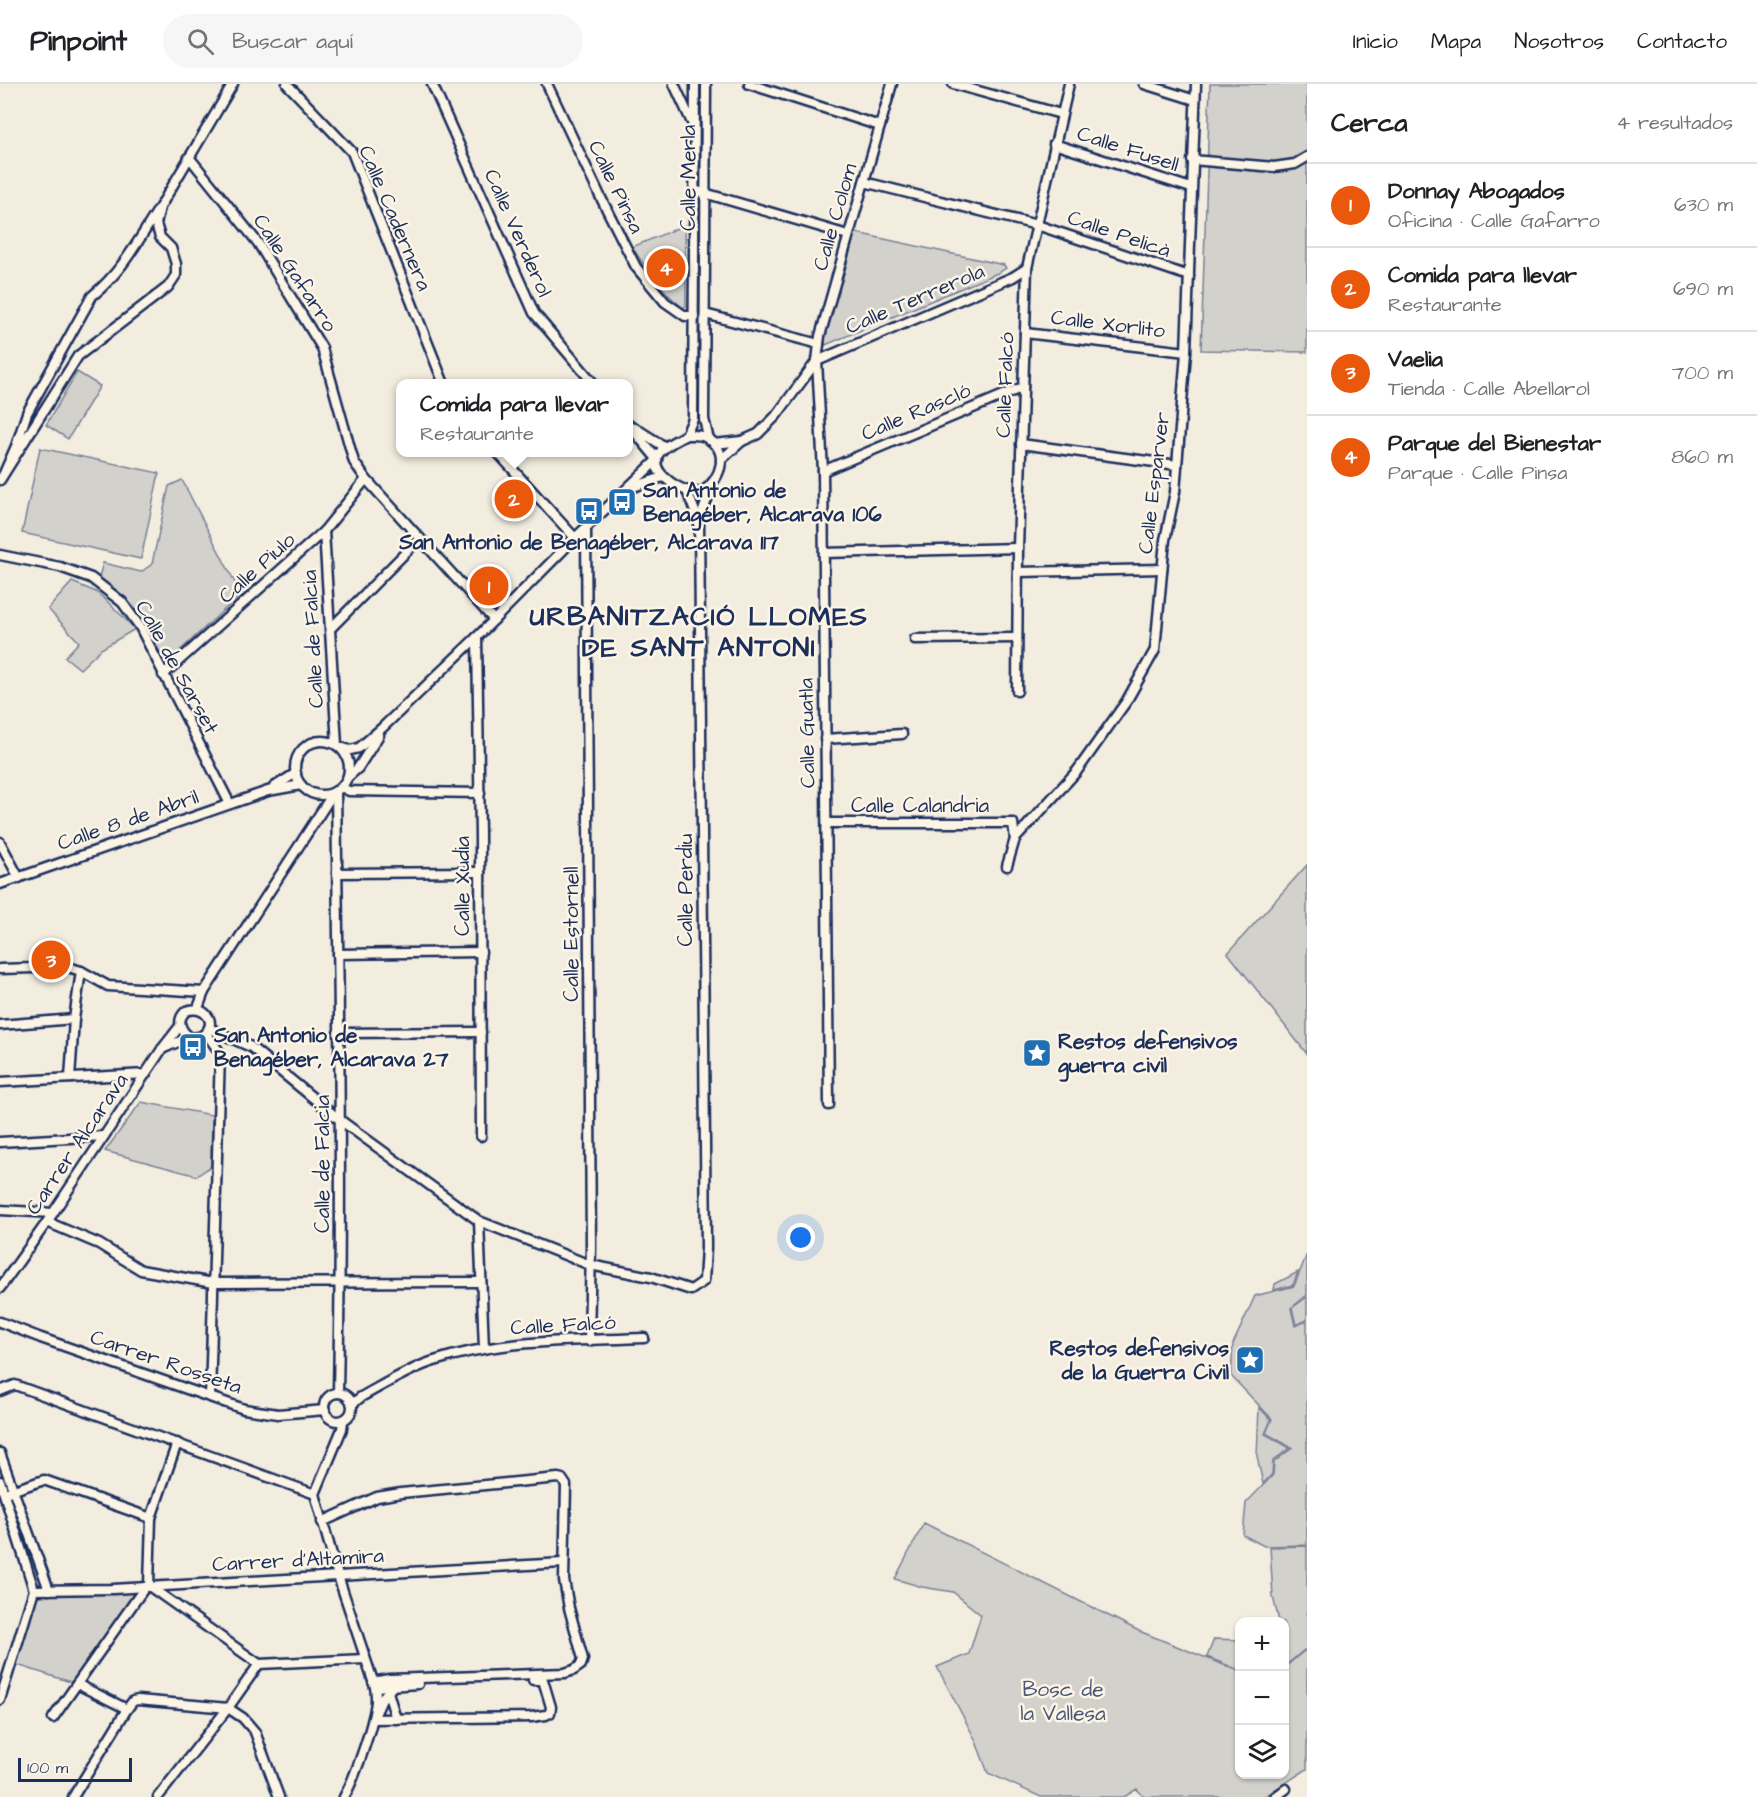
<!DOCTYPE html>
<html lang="es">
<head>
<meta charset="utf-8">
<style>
	body { margin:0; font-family:"Architects Daughter",sans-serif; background:#f6f6f6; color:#202124 }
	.controls { position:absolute; right:18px; bottom:18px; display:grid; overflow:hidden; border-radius:12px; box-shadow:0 2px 4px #0004 }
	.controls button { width:54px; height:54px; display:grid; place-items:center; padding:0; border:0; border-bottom:2px solid #e0e0e0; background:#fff; color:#202124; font:30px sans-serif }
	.scale { position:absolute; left:18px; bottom:15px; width:114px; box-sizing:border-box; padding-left:6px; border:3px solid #1b2f5e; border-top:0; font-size:16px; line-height:21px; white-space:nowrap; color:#1b2f5e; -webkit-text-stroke:4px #fcf5e5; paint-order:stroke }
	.you { position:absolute; left:801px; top:1154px; width:21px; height:21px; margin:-15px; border:4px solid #fff; border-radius:50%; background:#1a73e8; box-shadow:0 0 0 9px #1a73e833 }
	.badge { display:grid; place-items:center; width:39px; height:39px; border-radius:50%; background:#ea580c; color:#fff; font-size:20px; font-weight:700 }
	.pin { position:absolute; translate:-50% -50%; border:3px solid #fff; box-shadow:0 2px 6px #0006 }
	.popup { position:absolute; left:396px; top:295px; width:237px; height:78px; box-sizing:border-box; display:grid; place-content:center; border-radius:12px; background:#fff; filter:drop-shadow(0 2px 4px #0005); font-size:20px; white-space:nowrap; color:#757577 }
	.popup b { font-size:22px; color:#202124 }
	.popup::after { content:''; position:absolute; left:50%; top:100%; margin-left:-12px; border:12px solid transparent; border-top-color:#fff }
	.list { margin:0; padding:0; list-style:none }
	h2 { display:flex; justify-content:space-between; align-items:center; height:78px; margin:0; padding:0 24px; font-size:26px }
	h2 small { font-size:20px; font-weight:400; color:#757577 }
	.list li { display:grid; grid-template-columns:39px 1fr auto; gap:18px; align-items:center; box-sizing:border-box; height:84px; padding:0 24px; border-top:2px solid #e0e0e0 }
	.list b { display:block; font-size:22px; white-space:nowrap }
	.list p { margin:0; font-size:20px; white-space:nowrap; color:#757577 }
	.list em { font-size:20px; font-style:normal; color:#757577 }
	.icon { flex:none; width:33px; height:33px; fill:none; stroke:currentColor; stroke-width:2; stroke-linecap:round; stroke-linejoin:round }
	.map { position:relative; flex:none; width:1307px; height:1713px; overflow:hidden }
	header { display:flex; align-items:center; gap:36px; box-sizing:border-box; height:84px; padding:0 30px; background:#fff; border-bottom:2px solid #e0e0e0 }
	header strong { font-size:28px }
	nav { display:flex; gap:33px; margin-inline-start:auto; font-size:21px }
	.search { width:420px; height:54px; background:#f6f6f6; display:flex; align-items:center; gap:15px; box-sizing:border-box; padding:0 21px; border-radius:33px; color:#757577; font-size:22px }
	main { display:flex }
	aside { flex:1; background:#fff }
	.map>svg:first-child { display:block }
	.green { fill:#d3d1cc; stroke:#778095; stroke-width:1.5 }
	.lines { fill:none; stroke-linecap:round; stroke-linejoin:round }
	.street-casing { stroke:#1b2f5e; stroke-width:13 }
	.street { stroke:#fcf5e5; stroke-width:8 }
	.labels { text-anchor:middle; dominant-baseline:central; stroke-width:5; stroke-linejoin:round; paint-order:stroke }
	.street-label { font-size:21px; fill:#1b2f5e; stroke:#fcf5e5 }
	.poi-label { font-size:21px; font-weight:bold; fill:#1b2f5e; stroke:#fcf5e5; text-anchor:start }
	.park-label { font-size:21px; fill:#49587a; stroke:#fcf5e5 }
	.district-label { font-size:27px; font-weight:bold; letter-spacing:1.5px; fill:#1b2f5e; stroke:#fcf5e5 }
</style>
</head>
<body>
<header>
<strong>Pinpoint</strong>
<div class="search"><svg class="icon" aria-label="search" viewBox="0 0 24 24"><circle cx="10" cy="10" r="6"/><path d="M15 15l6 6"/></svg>Buscar aquí</div>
<nav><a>Inicio</a><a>Mapa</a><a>Nosotros</a><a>Contacto</a></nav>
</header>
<main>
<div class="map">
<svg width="1307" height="1713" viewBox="0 0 1307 1713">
	<rect width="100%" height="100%" fill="#f3ede0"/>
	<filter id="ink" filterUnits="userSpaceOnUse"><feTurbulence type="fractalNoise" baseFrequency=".0167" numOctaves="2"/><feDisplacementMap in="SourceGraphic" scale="12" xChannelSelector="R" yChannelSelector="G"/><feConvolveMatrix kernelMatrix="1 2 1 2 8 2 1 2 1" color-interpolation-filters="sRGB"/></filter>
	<g filter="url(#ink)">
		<g class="green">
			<polygon points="1210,0 1307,0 1307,268 1201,266"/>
			<path d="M 685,141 L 686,222 L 683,224 C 662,207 647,186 632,163 Z"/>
			<polygon points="852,148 1004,181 1006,184 1000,188 823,262 822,262 822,254"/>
			<polygon points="77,288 100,302 68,355 46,341"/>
			<polygon points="40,364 159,389 141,475 22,449"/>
			<path d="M 182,396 L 241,510 L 172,574 L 167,575 C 156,568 153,550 146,539 C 134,520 117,506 99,493 L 103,479 L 141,488 L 152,480 L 169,402 Z"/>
			<polygon points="72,498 96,508 107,517 135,545 101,565 80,585 65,573 79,558 48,525"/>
			<polygon points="1307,781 1307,970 1228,869"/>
			<polygon points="141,1018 212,1031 211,1082 197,1092 105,1067"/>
			<polygon points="1307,1170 1307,1211 1291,1224 1295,1242 1307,1237 1307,1461 1264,1462 1243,1451 1246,1419 1273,1391 1274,1378 1292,1364 1266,1349 1272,1335 1231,1292 1233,1260 1255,1212 1294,1202"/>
			<polygon points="1298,1188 1293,1201 1274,1206 1275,1200"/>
			<polygon points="1307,1213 1307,1236 1296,1241 1292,1224"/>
			<polygon points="1259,1323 1271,1336 1265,1350 1290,1364 1273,1377 1272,1390 1263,1400 1257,1372"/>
			<polygon points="924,1439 1139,1547 1239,1587 1240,1690 1284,1690 1285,1583 1304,1567 1307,1567 1307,1685 1264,1713 1144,1713 1137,1705 1124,1713 1041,1713 988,1689 975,1655 937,1583 969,1570 981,1531 953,1508 922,1503 895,1495"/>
			<polygon points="1307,1462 1307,1566 1304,1566 1285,1582 1284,1538 1279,1537 1273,1513 1270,1463"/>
			<polygon points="145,1503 77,1600 11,1579 34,1506"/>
			<polygon points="1214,1555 1239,1556 1239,1586 1207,1573"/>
		</g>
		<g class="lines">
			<g class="street-casing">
				<g id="street">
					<polyline points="287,0 352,68 444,300"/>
					<polyline points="432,0 534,229 594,300"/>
					<polyline points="547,0 600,112 636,183 665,218 685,232 694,232"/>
					<polyline points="674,0 694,43"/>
					<polyline points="706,0 704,335 709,356"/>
					<polyline points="749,0 880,42"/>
					<polyline points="953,0 1061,30"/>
					<polyline points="1144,0 1195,16"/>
					<polyline points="1054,60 1191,104"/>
					<polyline points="189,73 258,159 322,264 354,378 366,395 494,536"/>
					<polyline points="1192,76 1274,83 1295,80 1307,73"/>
					<polyline points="864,98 1037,141 1189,192"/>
					<polyline points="694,106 848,151"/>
					<polyline points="160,123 233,0"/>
					<polyline points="705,230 819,260"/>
					<polyline points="1025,249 1186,268"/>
					<polyline points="817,277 1013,193 1027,184"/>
					<polyline points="628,340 657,375"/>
					<polyline points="635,344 665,363"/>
					<polyline points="686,351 693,335 695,0"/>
					<path d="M 686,351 C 692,351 699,350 705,353 C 731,365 722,395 702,408 C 698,408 692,408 688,407 C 675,403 649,387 658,371 C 663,362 677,356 686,351 Z"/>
					<polyline points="742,357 758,350 776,332 816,278"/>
					<polyline points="714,360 742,357 721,376"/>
					<polyline points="1021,360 1177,381"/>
					<polyline points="497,368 575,454"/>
					<polyline points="823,387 1023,303"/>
					<path d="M 0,396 L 78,272 L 168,203 L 176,191 L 176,180 L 171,164 L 160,153 L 156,140 L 160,123 C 139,155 122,188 92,212 L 27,329 L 16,362 L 5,387"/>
					<polyline points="627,405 663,393"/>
					<polyline points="687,407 699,438 712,402"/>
					<polyline points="586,443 591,1163 589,1257"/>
					<polyline points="324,447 337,661"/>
					<polyline points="824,469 1018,464"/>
					<polyline points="0,471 60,483 91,494 122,518 140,543 230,720"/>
					<polyline points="1018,488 1162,485"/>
					<polyline points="331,544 420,454"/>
					<polyline points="477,553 480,752 481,1052"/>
					<polyline points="915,555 1016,554"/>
					<polyline points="163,591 324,447 366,395"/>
					<polyline points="1017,607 1018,464 1027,184 1069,0"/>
					<polyline points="825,655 902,650"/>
					<circle cx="322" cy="684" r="27"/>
					<polyline points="340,663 350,666 359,664 382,644 477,553 575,454 657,376"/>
					<polyline points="348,693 358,684 379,651"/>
					<polyline points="274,703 296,689"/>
					<polyline points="341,703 349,707 480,709"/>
					<path d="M 336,707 C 339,908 342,1108 338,1309"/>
					<polyline points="827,739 1013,739 1015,755 1007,782"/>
					<polyline points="1015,755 1077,687 1126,618 1155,566 1165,456 1175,408 1186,268 1196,0"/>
					<polyline points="0,758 19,794"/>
					<polyline points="337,789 480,788"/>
					<polyline points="0,800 268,707 301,701"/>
					<polyline points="338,870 481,868"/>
					<polyline points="0,885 68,883 81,887 108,902 204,908"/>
					<polyline points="198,924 204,908 334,708"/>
					<polyline points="0,941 74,935"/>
					<polyline points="209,944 251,963 340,1036 479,1137 590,1181 651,1193 691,1206 704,1197 706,1164 699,438"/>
					<polyline points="206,949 220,969 210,1313"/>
					<polyline points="338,949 481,948"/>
					<path d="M 162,965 C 171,961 181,956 190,954 C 195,953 200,954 204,950 C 219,938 203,920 186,927 C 176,936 180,947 191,954"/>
					<polyline points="70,994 74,935 81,887"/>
					<polyline points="0,998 146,990"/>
					<polyline points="829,1021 823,387 817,277 820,252 892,0"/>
					<polyline points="0,1058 104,1052"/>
					<polyline points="0,1126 53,1129"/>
					<polyline points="479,1137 484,1264"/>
					<polyline points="47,1138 99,1160 141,1186 213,1199 481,1198"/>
					<polyline points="0,1204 47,1138 162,965 180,942"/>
					<polyline points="0,1238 41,1254 244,1325 278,1330 325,1326"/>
					<polyline points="0,1307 15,1301 315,1410"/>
					<circle cx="338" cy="1323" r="14"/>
					<path d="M 352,1320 L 361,1313 C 383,1301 407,1286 431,1278 C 499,1255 573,1257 644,1254"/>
					<polyline points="0,1369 49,1506"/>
					<polyline points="0,1397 34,1506 0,1616"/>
					<polyline points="5,1409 44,1396 151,1434"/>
					<path d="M 315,1410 L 338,1492 L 375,1603 C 376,1608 376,1613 376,1617 C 374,1639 355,1694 344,1713"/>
					<polyline points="315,1410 342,1345 343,1337"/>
					<polyline points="322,1438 377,1413 401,1409 558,1394 562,1395 566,1401 564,1496 569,1524 583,1575 581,1581 574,1586 565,1589 389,1595 373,1598"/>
					<polyline points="149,1502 259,1580 365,1575"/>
					<polyline points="149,1502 151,1434 177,1359"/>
					<polyline points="34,1506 113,1505 563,1479"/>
					<polyline points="77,1600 127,1625"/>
					<polyline points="394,1601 383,1613 373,1635 531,1633 546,1631 550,1629 551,1623 543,1596 533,1596"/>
					<polyline points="375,1603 418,1600"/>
					<polyline points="388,1608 396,1635"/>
					<polyline points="53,1634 145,1503"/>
					<polyline points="73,1713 127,1625 133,1617 138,1616 228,1624 243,1634 255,1648 279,1713"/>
					<polyline points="158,1713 228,1624 259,1580"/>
					<polyline points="1275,1713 1286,1705"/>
				</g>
			</g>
			<use href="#street" class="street"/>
		</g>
	</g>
	<defs>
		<g id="bus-square" transform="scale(1.5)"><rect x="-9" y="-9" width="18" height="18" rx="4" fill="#1f6fb2" stroke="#fcf5e5"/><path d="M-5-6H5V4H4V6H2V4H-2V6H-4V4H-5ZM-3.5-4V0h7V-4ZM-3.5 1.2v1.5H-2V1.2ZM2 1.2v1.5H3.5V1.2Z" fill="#fff"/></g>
		<g id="sight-square" transform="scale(1.5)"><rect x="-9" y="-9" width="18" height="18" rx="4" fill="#1f6fb2" stroke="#fcf5e5"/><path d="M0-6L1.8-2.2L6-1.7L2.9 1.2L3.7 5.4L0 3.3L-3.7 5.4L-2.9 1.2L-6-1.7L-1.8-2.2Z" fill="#fff"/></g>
	</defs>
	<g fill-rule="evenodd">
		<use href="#bus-square" x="622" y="418"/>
		<use href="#bus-square" x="589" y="427"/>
		<use href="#bus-square" x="193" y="963"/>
		<use href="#sight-square" x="1037" y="969"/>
		<use href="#sight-square" x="1250" y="1276"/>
	</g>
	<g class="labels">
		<g class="street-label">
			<text transform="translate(1128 65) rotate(18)">Calle Fusell</text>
			<text transform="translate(688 94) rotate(-90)">Calle Merla</text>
			<text transform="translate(616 103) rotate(64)">Calle Pinsa</text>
			<text transform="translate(835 133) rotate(-74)">Calle Colom</text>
			<text transform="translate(395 134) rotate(67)">Calle Cadernera</text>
			<text transform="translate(518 149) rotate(66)">Calle Verderol</text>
			<text transform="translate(1119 150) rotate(19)">Calle Pelicà</text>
			<text transform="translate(295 189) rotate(57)">Calle Gafarro</text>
			<text transform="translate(915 215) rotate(-23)">Calle Terrerola</text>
			<text transform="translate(1108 240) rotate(7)">Calle Xorlito</text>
			<text transform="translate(1005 301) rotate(-88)">Calle Falcó</text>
			<text transform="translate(916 328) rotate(-23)">Calle Rascló</text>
			<text transform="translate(1154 399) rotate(-83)">Calle Esparver</text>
			<text transform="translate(257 484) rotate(-42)">Calle Piulo</text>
			<text transform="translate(313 555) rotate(-93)">Calle de Falcia</text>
			<text transform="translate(177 583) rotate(61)">Calle de Sarset</text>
			<text transform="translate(807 649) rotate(-91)">Calle Guatla</text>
			<text x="920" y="721">Calle Calandria</text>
			<text transform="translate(128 736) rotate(-19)">Calle 8 de Abril</text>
			<text transform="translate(462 802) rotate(-90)">Calle Xudia</text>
			<text transform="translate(685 806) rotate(-90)">Calle Perdiu</text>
			<text transform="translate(571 850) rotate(-90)">Calle Estornell</text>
			<text transform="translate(77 1060) rotate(-56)">Carrer Alcarava</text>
			<text transform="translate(322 1080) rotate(-90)">Calle de Falcia</text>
			<text transform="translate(563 1241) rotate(-3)">Calle Falcó</text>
			<text transform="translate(166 1278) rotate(19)">Carrer Rosseta</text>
			<text transform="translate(298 1476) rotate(-3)">Carrer d'Altamira</text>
		</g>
		<g class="poi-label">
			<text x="643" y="406">San Antonio de<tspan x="643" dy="24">Benagéber, Alcarava 106</tspan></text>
			<text x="589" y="458" text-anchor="middle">San Antonio de Benagéber, Alcarava 117</text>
			<text x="214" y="951">San Antonio de<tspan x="214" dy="24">Benagéber, Alcarava 27</tspan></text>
			<text x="1058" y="957">Restos defensivos<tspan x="1058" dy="24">guerra civil</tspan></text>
			<text x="1229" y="1264" text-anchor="end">Restos defensivos<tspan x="1229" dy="24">de la Guerra Civil</tspan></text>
		</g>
		<g class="park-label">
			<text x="1063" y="1605">Bosc de<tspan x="1063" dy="24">la Vallesa</tspan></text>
		</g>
		<g class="district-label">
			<text x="699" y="533">URBANITZACIÓ LLOMES<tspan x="699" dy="31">DE SANT ANTONI</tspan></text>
		</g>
	</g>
</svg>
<div class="controls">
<button>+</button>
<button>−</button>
<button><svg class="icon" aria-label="layers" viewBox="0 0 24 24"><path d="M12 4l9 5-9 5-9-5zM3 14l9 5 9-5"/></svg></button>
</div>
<div class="scale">100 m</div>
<div class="you"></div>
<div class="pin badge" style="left:489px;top:502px">1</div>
<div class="pin badge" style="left:514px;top:415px">2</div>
<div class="popup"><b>Comida para llevar</b>Restaurante</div>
<div class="pin badge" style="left:51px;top:876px">3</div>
<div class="pin badge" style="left:666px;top:184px">4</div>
</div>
<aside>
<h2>Cerca<small>4 resultados</small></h2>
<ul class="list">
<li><span class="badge">1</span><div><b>Donnay Abogados</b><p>Oficina · Calle Gafarro</p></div><em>630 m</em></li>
<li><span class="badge">2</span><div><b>Comida para llevar</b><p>Restaurante</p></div><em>690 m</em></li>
<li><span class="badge">3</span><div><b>Vaelia</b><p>Tienda · Calle Abellarol</p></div><em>700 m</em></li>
<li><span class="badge">4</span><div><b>Parque del Bienestar</b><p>Parque · Calle Pinsa</p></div><em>860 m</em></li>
</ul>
</aside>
</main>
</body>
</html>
